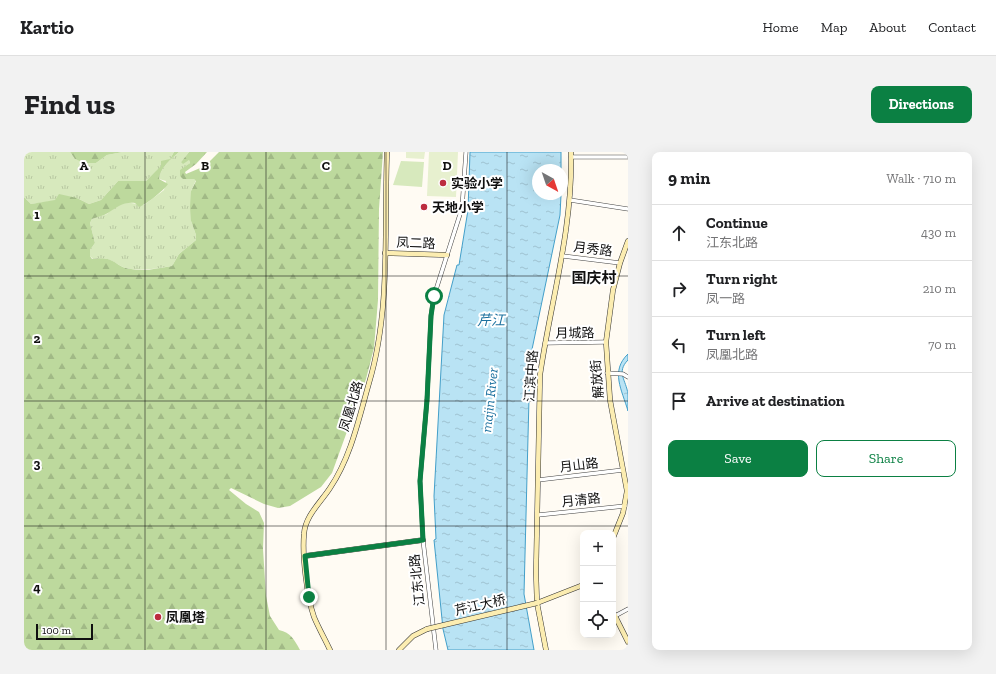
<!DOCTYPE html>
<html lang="en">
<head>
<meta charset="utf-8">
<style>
	body { margin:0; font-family:"Zilla Slab","Noto Sans SC",serif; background:#f2f2f2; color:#202124 }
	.controls { position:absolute; right:12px; bottom:12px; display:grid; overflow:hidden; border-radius:8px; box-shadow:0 4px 16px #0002 }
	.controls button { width:36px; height:36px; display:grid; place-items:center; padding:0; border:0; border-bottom:1px solid #e0e0e0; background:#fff; color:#202124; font:20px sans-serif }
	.compass { position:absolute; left:508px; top:12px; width:36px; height:36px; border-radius:50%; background:#fff; box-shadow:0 4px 16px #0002; rotate:140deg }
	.scale { position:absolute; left:12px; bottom:10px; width:57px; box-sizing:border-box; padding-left:4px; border:2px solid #101010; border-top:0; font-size:11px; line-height:14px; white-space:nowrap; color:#101010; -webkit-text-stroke:3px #fff; paint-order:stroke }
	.stop { position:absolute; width:12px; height:12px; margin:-9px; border:3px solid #0b8043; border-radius:50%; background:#fff }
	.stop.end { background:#0b8043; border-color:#fff; box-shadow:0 1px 4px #0008 }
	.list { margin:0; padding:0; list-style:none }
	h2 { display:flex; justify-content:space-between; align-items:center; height:52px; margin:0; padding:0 16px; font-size:17px }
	h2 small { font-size:13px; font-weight:400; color:#757577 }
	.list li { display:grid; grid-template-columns:26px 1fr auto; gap:12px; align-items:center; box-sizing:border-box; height:56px; padding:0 16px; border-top:1px solid #e0e0e0 }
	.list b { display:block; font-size:15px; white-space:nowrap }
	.list p { margin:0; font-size:13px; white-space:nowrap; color:#757577 }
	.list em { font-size:13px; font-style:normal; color:#757577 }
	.actions { display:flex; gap:8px; padding:12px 16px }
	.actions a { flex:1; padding:9px 0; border:1px solid #0b8043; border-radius:8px; text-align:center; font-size:14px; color:#0b8043 }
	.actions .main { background:#0b8043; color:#fff }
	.icon { flex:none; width:22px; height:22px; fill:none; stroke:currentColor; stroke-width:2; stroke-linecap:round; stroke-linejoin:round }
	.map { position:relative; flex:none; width:604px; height:498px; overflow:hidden; border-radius:8px }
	header { display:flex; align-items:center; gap:24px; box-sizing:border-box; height:56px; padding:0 20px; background:#fff; border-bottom:1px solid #e0e0e0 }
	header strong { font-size:19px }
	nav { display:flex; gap:22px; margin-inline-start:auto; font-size:14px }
	.intro { display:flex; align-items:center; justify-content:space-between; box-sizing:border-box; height:96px; padding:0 24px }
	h1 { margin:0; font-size:28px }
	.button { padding:10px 18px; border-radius:8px; background:#0b8043; color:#fff; font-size:14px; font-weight:700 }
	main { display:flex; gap:24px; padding:0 24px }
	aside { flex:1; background:#fff; border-radius:8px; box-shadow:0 4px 16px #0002 }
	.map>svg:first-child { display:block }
	.grass { fill:url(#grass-tufts) }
	.forest { fill:url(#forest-firs) }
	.park { fill:#d7e9bd }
	.pitch { fill:#e7f0cf }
	.water { fill:url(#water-ripples); stroke:#439fc9 }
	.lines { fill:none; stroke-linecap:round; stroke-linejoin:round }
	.street-casing { stroke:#434343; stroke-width:4.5 }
	.secondary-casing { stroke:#323232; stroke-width:5.5 }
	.street { stroke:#fff; stroke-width:3.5 }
	.secondary { stroke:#fcedb1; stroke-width:4.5 }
	.secondary-bridge-casing { stroke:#323232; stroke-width:5.5; stroke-linecap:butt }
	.secondary-bridge { stroke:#fcedb1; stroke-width:4.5 }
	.route { stroke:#0b8043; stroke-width:5 }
	.grid { fill:none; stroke:#101010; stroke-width:1; stroke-opacity:0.55 }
	.poi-dot { fill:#bc2c3e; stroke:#fff; stroke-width:1.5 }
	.labels { text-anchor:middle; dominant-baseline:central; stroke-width:4; stroke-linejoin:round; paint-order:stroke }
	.poi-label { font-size:13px; font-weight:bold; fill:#101010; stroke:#fff; text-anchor:start }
	.street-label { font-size:13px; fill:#101010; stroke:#fff }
	.water-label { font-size:14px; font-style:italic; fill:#1c719f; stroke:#fff }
	.quarter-label { font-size:15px; font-weight:bold; fill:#101010; stroke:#fff }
	.grid-label { font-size:13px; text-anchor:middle; font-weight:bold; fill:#101010; stroke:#fff; stroke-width:4; stroke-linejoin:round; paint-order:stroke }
</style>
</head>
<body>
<header>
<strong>Kartio</strong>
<nav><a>Home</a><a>Map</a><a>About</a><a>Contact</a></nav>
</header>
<div class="intro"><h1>Find us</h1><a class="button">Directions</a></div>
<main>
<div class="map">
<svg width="604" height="498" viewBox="0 0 604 498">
	<defs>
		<pattern id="grass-tufts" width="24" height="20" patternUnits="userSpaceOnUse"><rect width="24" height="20" fill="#d7e9bd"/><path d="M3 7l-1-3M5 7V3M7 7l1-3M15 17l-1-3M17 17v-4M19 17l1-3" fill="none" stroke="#b8c7a1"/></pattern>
		<pattern id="forest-firs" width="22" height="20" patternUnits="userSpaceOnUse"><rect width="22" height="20" fill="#bdd99d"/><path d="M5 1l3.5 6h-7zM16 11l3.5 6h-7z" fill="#a1b986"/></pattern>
		<pattern id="water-ripples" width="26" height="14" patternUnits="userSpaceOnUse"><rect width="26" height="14" fill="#b9e3f4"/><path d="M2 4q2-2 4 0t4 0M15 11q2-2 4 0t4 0" fill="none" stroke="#9ec2d0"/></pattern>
	</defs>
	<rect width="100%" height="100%" fill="#fffbf3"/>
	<g class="grass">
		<polygon points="0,0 46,0 51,7 72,11 83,3 99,0 150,0 146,7 122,29 94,29 77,48 65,52 53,46 7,52 0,45"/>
		<path d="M 155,0 L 165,0 L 157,10 L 165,8 L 166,11 L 157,18 L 159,27 L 170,27 L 172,28 L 167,39 L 167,69 L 172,83 L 172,88 L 155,102 L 148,114 C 135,116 121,119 107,117 C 91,115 90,103 69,107 L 66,104 L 66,98 L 71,91 L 66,71 L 68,67 L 83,62 L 90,55 L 101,50 L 120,53 L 140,38 L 142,29 L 135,27 C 136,16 147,7 155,0 Z"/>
	</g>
	<g class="forest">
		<polygon points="46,0 99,0 83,3 72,11 61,11 51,7"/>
		<path d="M 150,0 L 155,0 C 147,7 136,16 135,27 L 144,32 C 139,39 123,52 115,55 L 111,51 C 98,50 94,55 84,61 C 79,64 73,65 68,67 L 66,71 L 71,91 L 66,98 L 66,104 L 68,107 C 92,103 90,115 107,117 C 120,120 135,116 148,114 L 155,102 L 172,88 L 172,83 L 167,69 L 166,55 L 167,39 L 172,29 L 170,27 L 159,27 L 156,24 L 156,18 L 166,11 L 165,8 L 159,12 L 157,10 L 165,0 L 183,0 L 172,12 L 161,20 L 162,22 L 181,14 L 195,0 L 359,0 L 355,57 L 354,148 L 350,196 L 342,227 L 308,321 L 297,335 L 266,354 L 254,356 L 240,352 L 207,336 L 205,338 L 222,352 L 235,360 L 240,371 L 239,397 L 242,444 L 246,464 L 255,478 C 267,481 270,487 276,498 L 0,498 L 0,45 L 7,52 L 31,48 L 35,42 L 53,46 L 65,52 L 77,48 L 94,29 L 122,29 L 137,14 L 137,9 L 146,7 Z"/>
	</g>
	<polygon class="park" points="377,9 400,10 398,35 369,33"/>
	<g class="pitch">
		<polygon points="382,0 401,0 400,7 382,6"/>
		<polygon points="405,0 434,0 432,45 403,44"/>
	</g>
	<g class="water">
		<polygon points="446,0 537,0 537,18 514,18 514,42 537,43 536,63 506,207 500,442 510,498 424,498 419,477 410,388 412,387 410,344 420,163 433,113 435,113 444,58"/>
		<path d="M 604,202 L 604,208 C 592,220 602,228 604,242 C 604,247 604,253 604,259 C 598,238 586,219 604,202 Z"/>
	</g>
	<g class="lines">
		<g class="street-casing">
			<g id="street">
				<polyline points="547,5 604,5"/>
				<polyline points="546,48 604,57"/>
				<polyline points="539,104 596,111"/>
				<polyline points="521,191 582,190"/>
				<polyline points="583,221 599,222 604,225"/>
				<polyline points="514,328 599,318"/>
				<polyline points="514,363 601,354"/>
				<polyline points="591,464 604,457"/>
				<polyline points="412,498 399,388 396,329 403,248 407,163 410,144 438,56 442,0"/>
			</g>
		</g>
		<g class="secondary-casing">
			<g id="secondary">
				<polyline points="361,101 423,103"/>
				<polyline points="589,386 599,361 603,339 586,248 582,190 589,138 596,111 604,89"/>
				<polyline points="281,404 399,388"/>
				<polyline points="513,451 559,433"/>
				<polyline points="589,460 604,490"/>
				<path d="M 306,498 C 301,487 295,477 290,465 C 283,445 278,404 280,382 C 281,364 297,350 306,336 C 327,305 335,266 345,231 C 367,158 360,75 363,0"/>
				<polyline points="375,498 389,484 403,477"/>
				<path d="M 522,498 L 513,451 L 512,421 L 516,223 C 527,148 549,77 547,0"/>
			</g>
		</g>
		<use href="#street" class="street"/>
		<use href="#secondary" class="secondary"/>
		<g class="secondary-bridge-casing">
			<polyline id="secondary-bridge" points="403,477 513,451"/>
		</g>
		<use href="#secondary-bridge" class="secondary-bridge"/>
	</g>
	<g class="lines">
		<polyline class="route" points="285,445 281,404 399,388 396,329 403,248 407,164 410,144"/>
	</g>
	<path class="grid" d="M 121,0 L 121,498M 242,0 L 242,498M 362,0 L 362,498M 483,0 L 483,498M 0,124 L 604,124M 0,249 L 604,249M 0,374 L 604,374"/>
	<g class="poi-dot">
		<circle cx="419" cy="31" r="4"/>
		<circle cx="400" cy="55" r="4"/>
		<circle cx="134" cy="465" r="4"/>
	</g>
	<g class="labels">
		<g class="poi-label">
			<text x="427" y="31">实验小学</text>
			<text x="408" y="55">天地小学</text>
			<text x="142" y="465">凤凰塔</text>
		</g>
		<g class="street-label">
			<text transform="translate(392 91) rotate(2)">凤二路</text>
			<text transform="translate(569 97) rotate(7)">月秀路</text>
			<text transform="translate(551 181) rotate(-1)">月城路</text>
			<text transform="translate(507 224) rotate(-86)">江滨中路</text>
			<text transform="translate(573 227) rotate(-95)">解放街</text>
			<text transform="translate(327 254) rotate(-73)">凤凰北路</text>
			<text transform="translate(555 313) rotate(-7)">月山路</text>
			<text transform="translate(557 348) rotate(-6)">月清路</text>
			<text transform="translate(393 428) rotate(-96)">江东北路</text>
			<text transform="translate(456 453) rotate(-13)">芹江大桥</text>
		</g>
		<g class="water-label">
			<text x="467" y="168">芹江</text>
			<text transform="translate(466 248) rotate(-84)">majin River</text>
		</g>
		<g class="quarter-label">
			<text x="570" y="126">国庆村</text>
		</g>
	</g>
	<g class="grid-label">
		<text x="60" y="18">A</text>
		<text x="181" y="18">B</text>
		<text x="302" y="18">C</text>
		<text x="423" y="18">D</text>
		<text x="13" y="67">1</text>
		<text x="13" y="191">2</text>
		<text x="13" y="316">3</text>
		<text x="13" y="440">4</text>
	</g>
</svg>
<div class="controls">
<button>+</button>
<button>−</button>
<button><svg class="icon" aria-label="locate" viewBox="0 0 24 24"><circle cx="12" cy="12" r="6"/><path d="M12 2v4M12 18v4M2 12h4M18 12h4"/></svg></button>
</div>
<svg class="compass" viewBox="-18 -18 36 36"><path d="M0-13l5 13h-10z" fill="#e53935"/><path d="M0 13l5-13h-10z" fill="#757577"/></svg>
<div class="scale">100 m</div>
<div class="stop" style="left:410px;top:144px"></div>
<div class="stop end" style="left:285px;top:445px"></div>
</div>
<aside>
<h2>9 min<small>Walk · 710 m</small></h2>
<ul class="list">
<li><svg class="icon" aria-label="ahead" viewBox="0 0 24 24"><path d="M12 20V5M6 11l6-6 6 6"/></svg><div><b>Continue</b><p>江东北路</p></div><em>430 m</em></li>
<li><svg class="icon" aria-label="right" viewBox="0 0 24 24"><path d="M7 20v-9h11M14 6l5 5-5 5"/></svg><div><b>Turn right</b><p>凤一路</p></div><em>210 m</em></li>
<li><svg class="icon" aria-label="left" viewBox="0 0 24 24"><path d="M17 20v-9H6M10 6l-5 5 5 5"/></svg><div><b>Turn left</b><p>凤凰北路</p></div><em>70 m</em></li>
<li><svg class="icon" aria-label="arrive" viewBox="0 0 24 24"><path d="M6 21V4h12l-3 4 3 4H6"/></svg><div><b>Arrive at destination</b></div></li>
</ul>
<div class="actions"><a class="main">Save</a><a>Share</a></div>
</aside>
</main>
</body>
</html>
